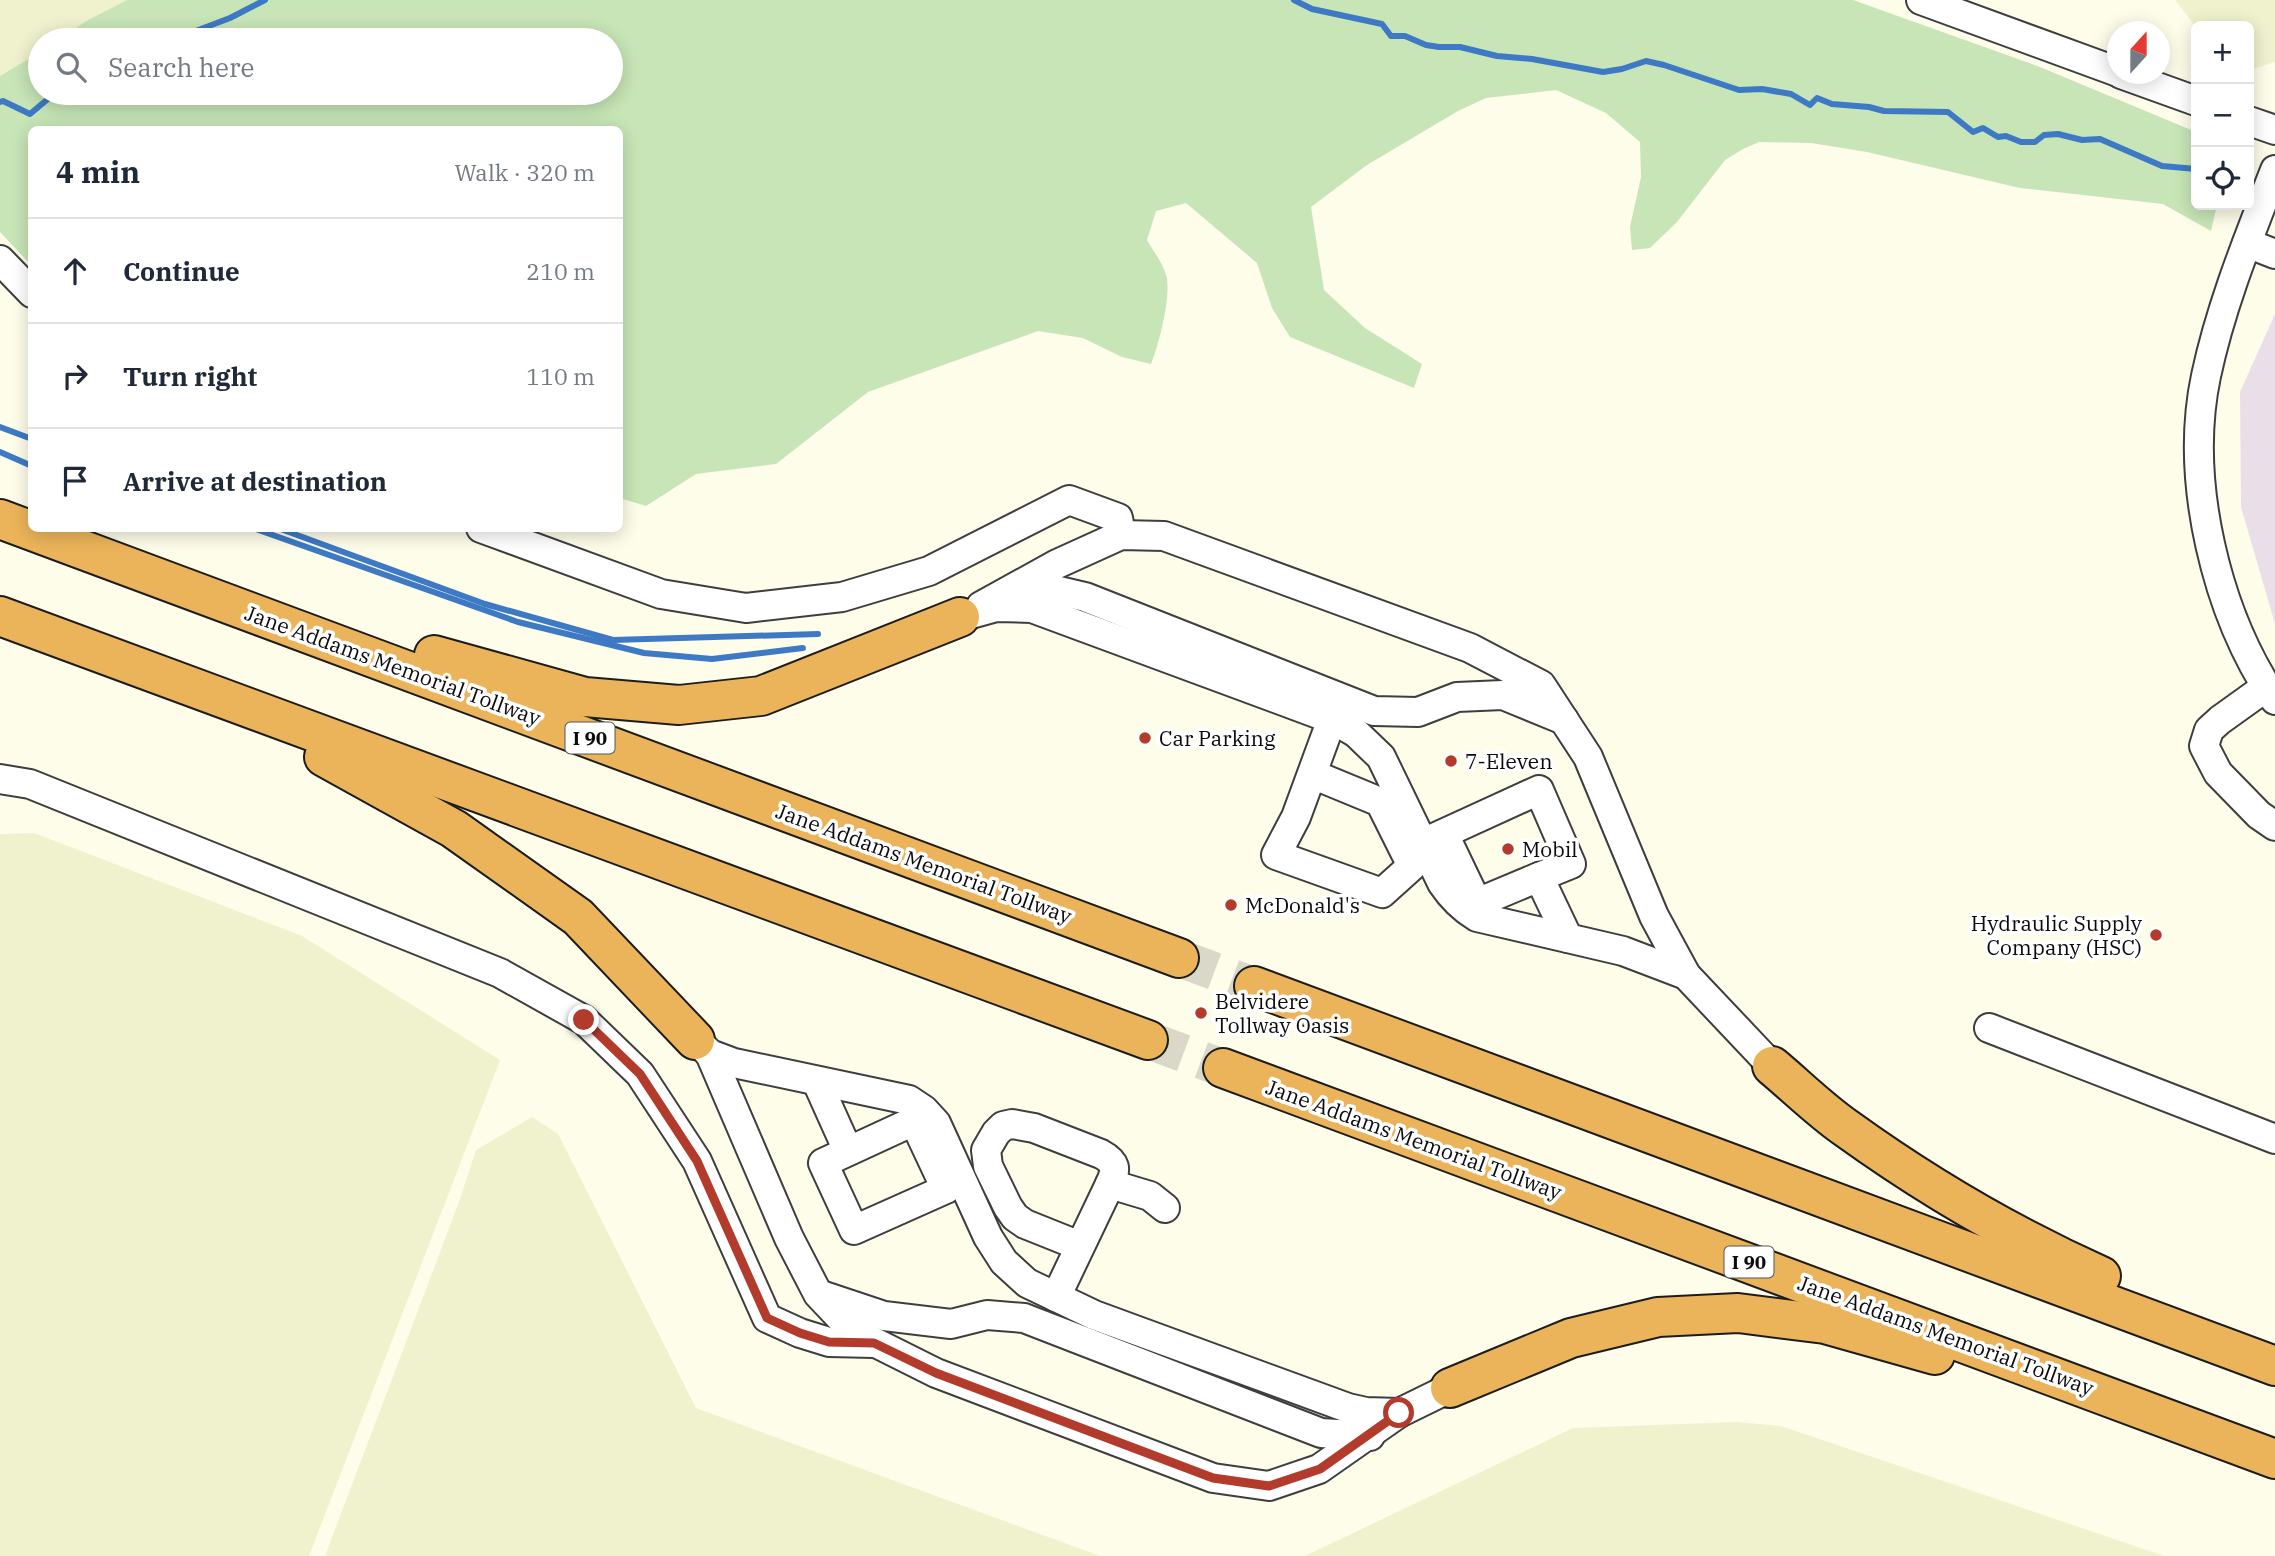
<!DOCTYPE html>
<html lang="en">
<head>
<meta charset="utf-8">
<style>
	body { margin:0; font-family:"IBM Plex Serif",serif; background:#f6f6f7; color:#1f2937 }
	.controls { position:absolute; right:21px; top:21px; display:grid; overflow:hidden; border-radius:10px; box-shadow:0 4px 18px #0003 }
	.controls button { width:63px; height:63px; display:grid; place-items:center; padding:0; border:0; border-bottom:2px solid #e0e1e3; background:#fff; color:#1f2937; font:35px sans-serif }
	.compass { position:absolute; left:2107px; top:21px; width:63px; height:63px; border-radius:50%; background:#fff; box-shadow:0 4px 18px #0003; rotate:21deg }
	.stop { position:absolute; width:21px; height:21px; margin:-16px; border:5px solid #b23b2c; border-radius:50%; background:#fff }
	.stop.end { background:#b23b2c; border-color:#fff; box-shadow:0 2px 7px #0008 }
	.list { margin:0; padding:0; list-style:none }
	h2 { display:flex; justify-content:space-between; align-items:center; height:91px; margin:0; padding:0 28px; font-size:30px }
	h2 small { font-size:23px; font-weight:400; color:#747a83 }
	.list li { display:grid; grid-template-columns:46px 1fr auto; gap:21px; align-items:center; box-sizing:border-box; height:105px; padding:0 28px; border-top:2px solid #e0e1e3 }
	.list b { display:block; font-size:26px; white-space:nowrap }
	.list em { font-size:23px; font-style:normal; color:#747a83 }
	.icon { flex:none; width:38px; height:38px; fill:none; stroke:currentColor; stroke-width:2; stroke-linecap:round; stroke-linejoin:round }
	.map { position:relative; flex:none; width:2275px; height:1556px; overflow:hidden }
	.search { position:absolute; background:#fff; box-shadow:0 4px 18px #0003; left:28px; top:28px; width:595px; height:77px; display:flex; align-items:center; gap:18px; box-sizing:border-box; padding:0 24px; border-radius:38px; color:#747a83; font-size:26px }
	.panel { position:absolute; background:#fff; box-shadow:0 4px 18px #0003; left:28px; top:126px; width:595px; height:406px; border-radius:10px }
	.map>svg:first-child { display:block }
	.industrial { fill:#eadfe9 }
	.farmland { fill:#eff2cc }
	.green { fill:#c7e5b6 }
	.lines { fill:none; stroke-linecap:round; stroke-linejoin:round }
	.stream { stroke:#3d79c5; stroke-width:6 }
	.highway-tunnel { stroke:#dad9c9; stroke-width:38; stroke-dasharray:38 19; stroke-linecap:butt }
	.minor-casing { stroke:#3e3e3e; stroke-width:32 }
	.highway-casing { stroke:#1c1c1c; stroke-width:42 }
	.minor { stroke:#fff; stroke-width:28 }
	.highway { stroke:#ecb45a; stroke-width:38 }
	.route { stroke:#b23b2c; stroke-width:9 }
	.poi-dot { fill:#b23b2c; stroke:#fff; stroke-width:2.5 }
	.labels { text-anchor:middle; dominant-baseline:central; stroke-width:7; stroke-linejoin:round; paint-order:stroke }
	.shield { fill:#fff; stroke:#545454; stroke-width:2 }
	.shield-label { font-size:19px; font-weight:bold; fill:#0b0b0b }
	.street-label { font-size:21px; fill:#0b0b0b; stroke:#fff }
	.poi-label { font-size:21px; fill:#0b0b0b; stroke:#fff; text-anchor:start }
</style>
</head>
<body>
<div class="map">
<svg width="2275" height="1556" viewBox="0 0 2275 1556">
	<rect width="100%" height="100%" fill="#fefdea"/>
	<polygon class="industrial" points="2275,314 2275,624 2241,507 2240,392"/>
	<g class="farmland">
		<polygon points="0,0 127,0 88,20 57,40 40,40 40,52 0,76"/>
		<polygon points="2175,0 2275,0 2275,62 2253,69 2249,67 2249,26 2196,27"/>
		<polygon points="34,833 302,936 500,1060 309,1556 0,1556 0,834"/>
		<polygon points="532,1117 558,1134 696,1408 1100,1556 325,1556 459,1202 476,1150"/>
		<polygon points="1737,1422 1781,1426 2164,1556 1305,1556 1573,1428"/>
	</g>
	<path class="green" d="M 127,0 L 1853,0 L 2040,67 L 2196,132 L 2196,205 L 2217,205 L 2211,231 L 2163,204 L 2020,188 L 1867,152 L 1811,143 L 1759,142 L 1743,149 L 1725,160 L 1677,222 L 1650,248 L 1632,250 L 1630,227 L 1641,177 L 1640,142 L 1606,113 L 1556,90 L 1486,98 L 1458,111 L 1367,165 L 1311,207 L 1324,290 L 1365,328 L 1422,364 L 1414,388 L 1290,337 L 1272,308 L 1257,263 L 1186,203 L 1156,211 L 1147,240 C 1153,251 1163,263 1166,275 C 1172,294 1159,345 1151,364 L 1122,357 L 1083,338 L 1038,331 L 868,392 L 776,464 L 696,474 L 646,506 L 620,498 L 620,130 L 32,130 L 31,265 L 0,232 L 0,76 L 40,52 L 40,93 L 611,93 L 611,40 L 57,40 L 88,20 Z"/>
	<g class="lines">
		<g class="stream">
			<polyline points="1294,0 1312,9 1382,24 1391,36 1405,36 1426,45 1439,47 1460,47 1497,56 1532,59 1603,72 1622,69 1646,61 1664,65 1739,90 1762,89 1791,94 1810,105 1817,98 1832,104 1869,107 1884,111 1948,112 1973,132 1983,128 1998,137 2006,136 2021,142 2035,142 2044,135 2058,134 2082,140 2100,139 2162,166 2196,169"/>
			<polyline points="172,40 230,18 265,0"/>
			<polyline points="0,102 3,101 30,114 55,93"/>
			<polyline points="0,427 32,439"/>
			<polyline points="0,452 32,466"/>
			<polyline points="253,528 518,622 644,653 712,659 803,648"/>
			<polyline points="278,528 485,604 613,640 818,634"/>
		</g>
		<g class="highway-tunnel">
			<polyline points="1179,958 1254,986"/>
			<polyline points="1148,1040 1223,1068"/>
		</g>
		<g class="minor-casing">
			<g id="minor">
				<polyline points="1921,0 2118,72"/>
				<polyline points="2121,74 2196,101"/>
				<polyline points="2249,121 2275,130"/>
				<path d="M 2275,170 C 2249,237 2221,305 2206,376 C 2184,480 2216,613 2275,700"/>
				<polyline points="2247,243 2275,254"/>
				<polyline points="0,260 32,293"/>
				<polyline points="481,528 661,594 746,608 842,597 929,571 1069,500 1118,518 1121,535"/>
				<polyline points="1016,589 1047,588 1085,597 1374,711 1418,712 1457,697 1503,695 1564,720"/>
				<polyline points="981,606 1057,564 1121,535 1164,536 1470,648 1541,685 1588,757 1654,916 1686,975"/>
				<path d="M 960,617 L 996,607 L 1032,608 L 1332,719 L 1356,733 L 1381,757 L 1442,883 C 1452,898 1462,908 1477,917 L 1623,951 L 1686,975 L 1772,1066"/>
				<polyline points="2266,687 2220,720 2209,730 2204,746 2218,773 2259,815 2275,826"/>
				<polyline points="1312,774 1380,802 1412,866 1382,893 1276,855 1296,817 1332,719"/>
				<polyline points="0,779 30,784 500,973 584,1020 640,1074 697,1161 767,1318 800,1333 829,1342 874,1343"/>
				<polyline points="1444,834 1477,903 1539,877 1568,938"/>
				<polyline points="1423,843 1539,790 1571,864 1539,877"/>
				<polyline points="1989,1028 2275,1139"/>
				<polyline points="702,1046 710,1054 734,1063 909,1100 924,1110 936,1123 988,1237 1004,1262 1027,1283 1094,1315 1348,1408 1366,1412 1399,1413 1450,1388"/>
				<polyline points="710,1054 789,1238 818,1294 854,1332 936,1373 1213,1478 1269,1486 1319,1469 1399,1413"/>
				<polyline points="817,1082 848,1151"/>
				<polygon points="914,1121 946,1189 854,1230 823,1163"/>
				<polyline points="1110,1184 1150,1196 1165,1208"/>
				<polyline points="821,1295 884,1316 951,1324 987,1315 1024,1318 1321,1433 1370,1436"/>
				<path d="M 1056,1297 L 1110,1184 C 1117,1169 1116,1162 1101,1154 L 1034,1128 L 1012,1124 L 1003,1126 L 996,1133 L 986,1150 L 988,1166 L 1008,1207 L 1015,1217 L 1025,1224 L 1080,1246"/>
			</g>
		</g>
		<g class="highway-casing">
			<g id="highway">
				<polyline points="0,519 1179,958"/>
				<polyline points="0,616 1148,1040"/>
				<polyline points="434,655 585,697 679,705 761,696 960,617"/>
				<polyline points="324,757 454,829 578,917 695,1040"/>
				<polyline points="1254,986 2275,1366"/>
				<path d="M 1772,1066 C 1796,1086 1820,1110 1846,1128 C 1925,1185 2012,1236 2101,1276"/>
				<polyline points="1223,1068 2275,1459"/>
				<polyline points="1450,1388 1571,1338 1658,1317 1738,1313 1825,1324 1935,1355"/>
			</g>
		</g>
		<use href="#minor" class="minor"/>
		<use href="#highway" class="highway"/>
	</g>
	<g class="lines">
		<polyline class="route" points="584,1020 640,1074 697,1161 767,1318 800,1333 829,1342 874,1343 936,1373 1213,1478 1269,1486 1320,1469 1399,1413"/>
	</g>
	<g class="poi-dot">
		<circle cx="1145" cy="738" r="7"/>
		<circle cx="1451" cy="761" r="7"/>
		<circle cx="1508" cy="849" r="7"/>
		<circle cx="1231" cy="905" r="7"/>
		<circle cx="2156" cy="935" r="7"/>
		<circle cx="1201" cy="1013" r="7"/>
	</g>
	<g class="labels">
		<g class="shield">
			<rect x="565.5" y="722.5" width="49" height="31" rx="5"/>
			<rect x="1724.5" y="1246.5" width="49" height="31" rx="5"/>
		</g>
		<g class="shield-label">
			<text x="590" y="738">I 90</text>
			<text x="1749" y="1262">I 90</text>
		</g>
		<g class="street-label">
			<text transform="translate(393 665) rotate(20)">Jane Addams Memorial Tollway</text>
			<text transform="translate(924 863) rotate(20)">Jane Addams Memorial Tollway</text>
			<text transform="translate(1414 1139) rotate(20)">Jane Addams Memorial Tollway</text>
			<text transform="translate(1946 1335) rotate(20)">Jane Addams Memorial Tollway</text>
		</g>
		<g class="poi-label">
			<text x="1159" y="738">Car Parking</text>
			<text x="1465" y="761">7-Eleven</text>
			<text x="1522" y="849">Mobil</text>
			<text x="1245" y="905">McDonald's</text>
			<text x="2142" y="923" text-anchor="end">Hydraulic Supply<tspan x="2142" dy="24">Company (HSC)</tspan></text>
			<text x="1215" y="1001">Belvidere<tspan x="1215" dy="24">Tollway Oasis</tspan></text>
		</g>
	</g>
</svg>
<div class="controls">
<button>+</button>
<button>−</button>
<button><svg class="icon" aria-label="locate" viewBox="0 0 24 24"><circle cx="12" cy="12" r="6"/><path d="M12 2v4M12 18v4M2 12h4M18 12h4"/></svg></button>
</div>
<svg class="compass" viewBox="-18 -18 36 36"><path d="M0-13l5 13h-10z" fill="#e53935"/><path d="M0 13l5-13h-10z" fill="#747a83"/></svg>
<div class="stop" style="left:1399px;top:1413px"></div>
<div class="stop end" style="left:584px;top:1020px"></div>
<div class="search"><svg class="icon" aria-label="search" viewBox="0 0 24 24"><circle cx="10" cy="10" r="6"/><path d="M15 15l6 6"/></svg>Search here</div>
<section class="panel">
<h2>4 min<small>Walk · 320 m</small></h2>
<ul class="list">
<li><svg class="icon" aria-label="ahead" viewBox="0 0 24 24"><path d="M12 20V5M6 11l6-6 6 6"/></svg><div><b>Continue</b></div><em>210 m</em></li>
<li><svg class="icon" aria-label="right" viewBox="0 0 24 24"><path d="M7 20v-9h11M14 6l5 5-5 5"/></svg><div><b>Turn right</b></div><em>110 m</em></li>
<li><svg class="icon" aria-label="arrive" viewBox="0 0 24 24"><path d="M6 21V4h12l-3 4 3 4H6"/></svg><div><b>Arrive at destination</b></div></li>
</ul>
</section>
</div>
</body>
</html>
